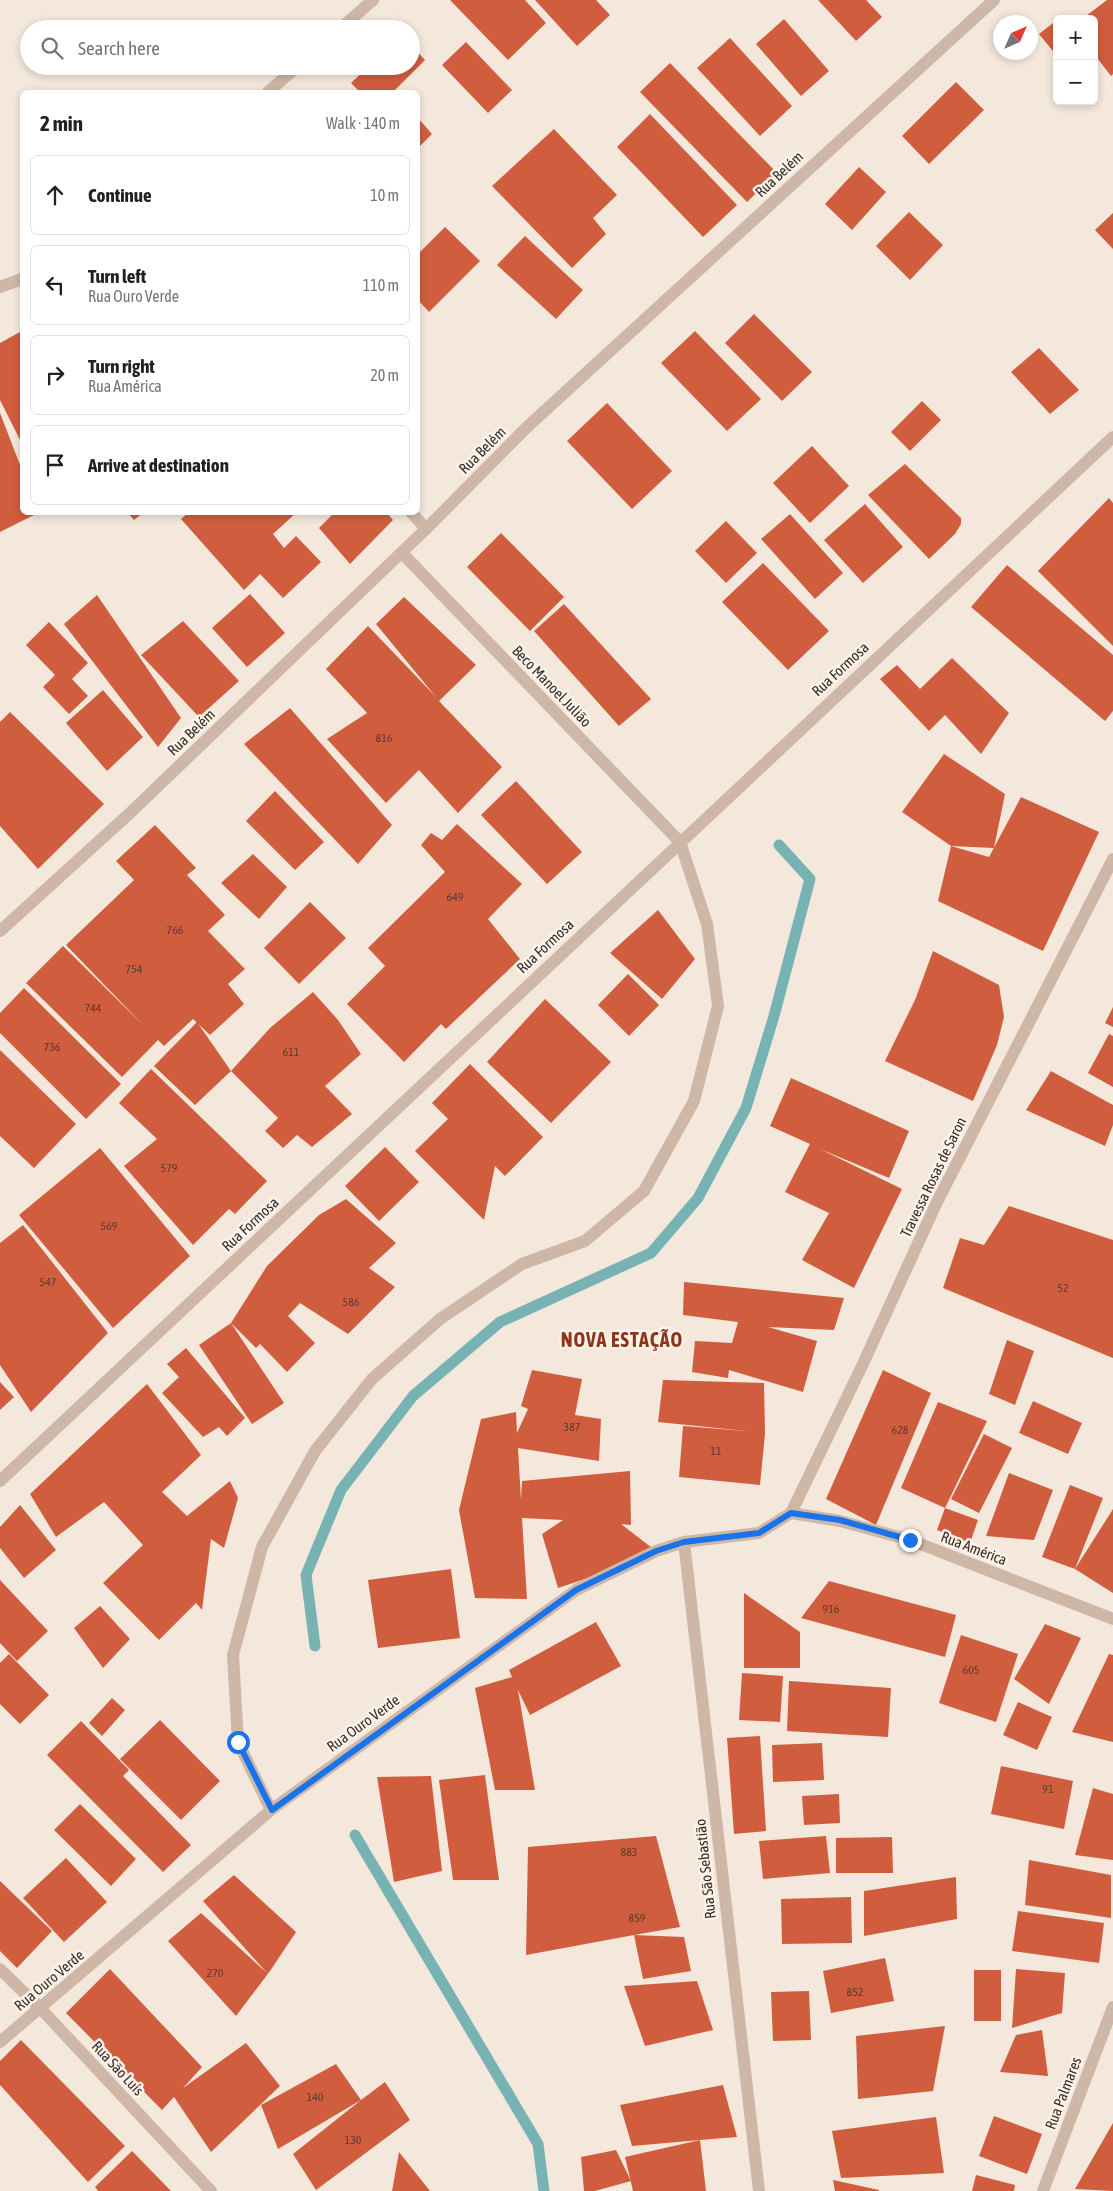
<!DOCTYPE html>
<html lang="en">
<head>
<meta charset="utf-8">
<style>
	body { margin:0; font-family:"Asap Condensed",sans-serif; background:#f2f2f2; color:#202124 }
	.controls { position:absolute; right:15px; top:15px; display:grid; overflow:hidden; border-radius:8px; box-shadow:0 2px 8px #0003 }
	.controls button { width:45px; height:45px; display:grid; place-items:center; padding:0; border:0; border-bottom:1px solid #e0e0e0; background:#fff; color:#202124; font:25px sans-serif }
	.compass { position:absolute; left:993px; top:15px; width:45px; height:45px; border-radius:50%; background:#fff; box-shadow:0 2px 8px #0003; rotate:45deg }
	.stop { position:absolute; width:15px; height:15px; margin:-11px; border:4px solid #1a73e8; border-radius:50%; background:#fff }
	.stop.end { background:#1a73e8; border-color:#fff; box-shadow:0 1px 5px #0008 }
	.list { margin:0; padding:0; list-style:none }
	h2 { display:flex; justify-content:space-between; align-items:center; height:65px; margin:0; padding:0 20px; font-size:21px }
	h2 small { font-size:16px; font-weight:400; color:#757577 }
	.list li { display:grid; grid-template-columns:32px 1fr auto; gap:15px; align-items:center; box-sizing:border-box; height:80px; margin:0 10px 10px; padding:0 10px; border:1px solid #e0e0e0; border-radius:8px }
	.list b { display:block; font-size:19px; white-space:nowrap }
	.list p { margin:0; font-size:16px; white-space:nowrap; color:#757577 }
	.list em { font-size:16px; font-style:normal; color:#757577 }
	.icon { flex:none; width:28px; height:28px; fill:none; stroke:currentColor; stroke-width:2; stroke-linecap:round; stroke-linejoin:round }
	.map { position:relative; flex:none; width:1113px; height:2191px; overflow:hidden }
	.search { position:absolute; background:#fff; box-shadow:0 2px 8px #0003; left:20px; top:20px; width:400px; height:55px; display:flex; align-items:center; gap:12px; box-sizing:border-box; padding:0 18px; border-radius:28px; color:#757577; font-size:19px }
	.panel { position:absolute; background:#fff; box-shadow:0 2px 8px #0003; left:20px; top:90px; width:400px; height:425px; border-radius:8px }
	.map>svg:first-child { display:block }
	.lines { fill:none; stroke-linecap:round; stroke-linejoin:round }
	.stream { stroke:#78b3b4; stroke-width:11 }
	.building { fill:#d05e3e }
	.minor { stroke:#ceb7a7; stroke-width:12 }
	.route { stroke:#1a73e8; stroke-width:6 }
	.labels { text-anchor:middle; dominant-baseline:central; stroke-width:5; stroke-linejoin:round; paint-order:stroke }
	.number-label { font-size:12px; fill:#5f392e }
	.street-label { font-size:15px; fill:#392d28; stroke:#fbf2e9 }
	.district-label { font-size:20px; font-weight:bold; letter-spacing:1px; fill:#8f331a; stroke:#fbf2e9 }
</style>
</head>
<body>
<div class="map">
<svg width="1113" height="2191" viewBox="0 0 1113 2191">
	<rect width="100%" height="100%" fill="#f4e8dc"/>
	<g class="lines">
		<g class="stream">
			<polyline points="315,1646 306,1575 341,1490 413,1396 500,1322 651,1253 698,1198 746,1108 774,1016 810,879 779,845"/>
			<polyline points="355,1835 538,2144 544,2191"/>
		</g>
	</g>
	<g class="building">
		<polygon points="450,0 525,0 546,23 508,60"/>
		<polygon points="535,0 596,0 610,15 577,46"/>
		<polygon points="818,0 866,0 882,17 856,41"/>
		<polygon points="1107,0 1113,0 1113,74 1111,76 1094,54 1094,19 1082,19"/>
		<polygon points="784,19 829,71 801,96 756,44"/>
		<polygon points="1057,20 1057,56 1039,34"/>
		<polygon points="730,38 792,106 760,136 697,68"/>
		<polygon points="466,42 512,90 488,113 442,65"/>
		<polygon points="411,45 425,60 393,92 360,92 351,83 369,66 411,66"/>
		<polygon points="670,63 777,173 747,202 640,92"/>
		<polygon points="956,82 984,110 929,164 902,136"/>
		<polygon points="650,114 737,205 703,237 617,147"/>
		<polygon points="418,118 432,134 418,148"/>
		<polygon points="554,129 617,195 593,218 606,234 572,268 492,186"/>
		<polygon points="859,167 886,192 852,230 825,204"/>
		<polygon points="909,212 943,245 910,280 876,246"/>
		<polygon points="1113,213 1113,249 1095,230"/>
		<polygon points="445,227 480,261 429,312 418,300 418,254"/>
		<polygon points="525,236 583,290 556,319 497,265"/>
		<polygon points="754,314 812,372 782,401 725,343"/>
		<polygon points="695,331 761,399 727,431 661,363"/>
		<polygon points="20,332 22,337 22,444 0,400 0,343"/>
		<polygon points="1039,348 1079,390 1050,414 1011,372"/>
		<polygon points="922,401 941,420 910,451 891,432"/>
		<polygon points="607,403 672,471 632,509 567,441"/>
		<polygon points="0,413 22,470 22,512 40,512 0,532"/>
		<polygon points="812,446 849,486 810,523 773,483"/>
		<polygon points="905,464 961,518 961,524 955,534 929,559 868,495"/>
		<polygon points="1109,498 1113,503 1113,646 1038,571"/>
		<polygon points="865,504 903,547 863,583 824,540"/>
		<polygon points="127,512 144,512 134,520"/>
		<polygon points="189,512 297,512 273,534 284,548 296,536 321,562 283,598 260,574 244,590 181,519"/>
		<polygon points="335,512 386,512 393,520 350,564 319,528"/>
		<polygon points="790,514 843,573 815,599 761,539"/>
		<polygon points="726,521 757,553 726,583 695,551"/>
		<polygon points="501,533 564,597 530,631 467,567"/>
		<polygon points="763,563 829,631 788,670 722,602"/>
		<polygon points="1007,565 1113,655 1113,711 1105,721 971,607"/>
		<polygon points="250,594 285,633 247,667 212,628"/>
		<polygon points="97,595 181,718 158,747 64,624"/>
		<polygon points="404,597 476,665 439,701 502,767 458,813 419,770 386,803 327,739 367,713 326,669 368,626 436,697 376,624"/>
		<polygon points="564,604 651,699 619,726 534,631"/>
		<polygon points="183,621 239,681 199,717 141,655"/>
		<polygon points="49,622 88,663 72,679 88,696 69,714 43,687 55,675 26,645"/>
		<polygon points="952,658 1009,713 981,754 945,715 929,731 880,679 897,665 920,689"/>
		<polygon points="103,690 143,737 107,771 66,723"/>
		<polygon points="290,708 392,825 358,864 244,744"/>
		<polygon points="10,712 104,804 38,869 0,826 0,722"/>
		<polygon points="944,754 1005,794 994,848 951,846 902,812"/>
		<polygon points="516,781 582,852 547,884 481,815"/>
		<polygon points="275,791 324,842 295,870 246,821"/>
		<polygon points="1021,797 1099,832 1043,951 938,901 951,846 989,857"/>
		<polygon points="457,824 522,884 488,919 520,959 446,1029 441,1024 404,1062 347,1004 385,966 368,948 445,872 421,845 431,833 442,840"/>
		<polygon points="155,825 196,868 187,875 225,915 208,931 245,969 228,984 244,1004 210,1035 193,1019 164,1046 158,1040 122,1077 26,983 63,946 143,1025 66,945 134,880 116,861"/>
		<polygon points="253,854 287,887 259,919 221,883"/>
		<polygon points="310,902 346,938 299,984 264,948"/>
		<polygon points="658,910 695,959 662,999 610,953"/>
		<polygon points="933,951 999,985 1004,1017 997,1045 973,1101 885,1061 915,1000"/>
		<polygon points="628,974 659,1005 629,1036 598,1005"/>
		<polygon points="24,988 121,1084 86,1119 0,1033 0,1013"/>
		<polygon points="313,992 338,1020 361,1054 325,1086 352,1114 312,1147 297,1135 283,1148 265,1131 278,1118 231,1071 195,1105 154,1066 197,1022 231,1071 270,1028"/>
		<polygon points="545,999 611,1062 551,1123 487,1062"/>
		<polygon points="1113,1007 1113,1027 1105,1023"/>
		<polygon points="1109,1034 1113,1036 1113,1087 1088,1073"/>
		<polygon points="0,1050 76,1124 34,1168 0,1136"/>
		<polygon points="470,1064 543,1137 505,1176 495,1166 484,1220 415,1151 448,1119 432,1103"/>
		<polygon points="151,1069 267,1181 235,1214 229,1209 193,1245 124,1166 157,1139 119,1103"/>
		<polygon points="1051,1071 1113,1105 1113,1125 1105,1146 1026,1110"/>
		<polygon points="791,1078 909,1131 889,1178 820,1149 902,1189 854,1288 802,1260 829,1213 785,1192 810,1144 770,1126"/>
		<polygon points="385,1147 419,1182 379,1221 345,1186"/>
		<polygon points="100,1148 190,1256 113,1328 19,1215"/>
		<polygon points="346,1199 396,1243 369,1268 395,1287 348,1334 300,1303 288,1316 315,1343 287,1372 260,1344 256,1348 231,1323 284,1403 252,1424 199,1345 231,1323 267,1266 319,1215"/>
		<polygon points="1009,1206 1113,1240 1113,1358 943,1288 960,1238 984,1245"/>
		<polygon points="23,1225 108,1333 31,1412 0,1365 0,1243"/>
		<polygon points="684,1282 844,1298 834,1330 768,1327 817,1341 803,1392 729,1370 728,1378 692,1372 695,1341 732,1343 738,1322 683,1315"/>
		<polygon points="1007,1340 1034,1351 1015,1405 989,1394"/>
		<polygon points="186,1348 245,1418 227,1436 219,1427 203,1437 162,1393 179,1377 167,1364"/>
		<polygon points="532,1370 582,1379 575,1415 601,1419 599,1461 518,1448 521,1500 522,1481 630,1471 631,1525 621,1524 656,1551 618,1568 558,1588 542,1534 563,1520 522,1518 527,1599 475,1598 459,1510 481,1419 516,1412 517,1433 528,1409 521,1406"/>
		<polygon points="883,1370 931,1393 876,1525 826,1499"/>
		<polygon points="663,1380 764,1383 765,1434 760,1485 679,1477 683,1426 746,1431 658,1422"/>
		<polygon points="0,1382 14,1397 0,1410"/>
		<polygon points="147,1384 201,1455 162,1492 187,1516 230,1481 238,1498 224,1548 211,1539 202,1610 196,1603 159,1640 103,1583 143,1545 104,1502 56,1537 30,1494"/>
		<polygon points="1033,1401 1082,1423 1068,1454 1019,1433"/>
		<polygon points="938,1402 987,1421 945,1508 978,1520 970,1543 937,1530 945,1508 901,1488"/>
		<polygon points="984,1434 1012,1448 979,1513 951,1499"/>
		<polygon points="1009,1473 1053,1490 1034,1540 986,1536"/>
		<polygon points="1070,1485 1103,1498 1075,1569 1042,1557"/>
		<polygon points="20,1505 56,1550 24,1578 0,1548 0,1527"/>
		<polygon points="1113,1509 1113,1593 1075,1569"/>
		<polygon points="451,1569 460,1638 378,1648 368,1580"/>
		<polygon points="0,1580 48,1631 17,1661 0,1643"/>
		<polygon points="829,1581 956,1615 945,1657 801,1618"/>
		<polygon points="744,1593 800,1632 800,1668 744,1668"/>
		<polygon points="100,1606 130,1639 103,1668 74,1628"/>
		<polygon points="596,1622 621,1666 530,1715 518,1690 535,1790 495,1790 475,1688 512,1677 509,1670"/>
		<polygon points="1045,1624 1081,1638 1049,1704 1014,1679"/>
		<polygon points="961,1635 1018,1654 996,1722 939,1703"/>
		<polygon points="9,1654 49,1695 20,1724 0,1704 0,1663"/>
		<polygon points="1109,1654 1113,1655 1113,1742 1072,1732"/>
		<polygon points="742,1673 783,1676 780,1722 739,1720"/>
		<polygon points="789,1681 891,1688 888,1737 787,1731"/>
		<polygon points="112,1698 125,1710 102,1736 89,1723"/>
		<polygon points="1018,1702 1052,1717 1037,1750 1003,1735"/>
		<polygon points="160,1720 220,1781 181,1820 120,1759"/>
		<polygon points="81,1721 129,1770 123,1776 191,1845 163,1872 47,1755"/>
		<polygon points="760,1736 766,1831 734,1834 727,1738"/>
		<polygon points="822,1743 824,1780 773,1782 772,1745"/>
		<polygon points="1001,1766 1073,1781 1064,1829 991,1814"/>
		<polygon points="485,1775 499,1880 453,1880 439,1780"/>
		<polygon points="431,1776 442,1871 394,1882 377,1777"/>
		<polygon points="1093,1788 1113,1794 1113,1860 1075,1855"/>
		<polygon points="839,1794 840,1823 804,1825 802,1796"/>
		<polygon points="80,1804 136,1859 111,1886 54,1830"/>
		<polygon points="656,1836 680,1927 634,1935 684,1937 691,1971 643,1979 634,1935 526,1955 528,1847"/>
		<polygon points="826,1836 830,1873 763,1879 759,1841"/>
		<polygon points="892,1837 893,1873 836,1873 836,1838"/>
		<polygon points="66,1858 107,1902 64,1942 23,1898"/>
		<polygon points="1029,1860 1111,1875 1111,1918 1025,1905"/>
		<polygon points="234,1875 296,1932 270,1971 236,2016 168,1941 201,1913 267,1973 203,1901"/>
		<polygon points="956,1877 957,1919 864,1936 864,1891"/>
		<polygon points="0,1881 52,1931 17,1968 0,1951"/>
		<polygon points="851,1897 852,1943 782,1944 781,1899"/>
		<polygon points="1018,1911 1104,1923 1099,1963 1012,1951"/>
		<polygon points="885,1958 894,2001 831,2013 823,1971"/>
		<polygon points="110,1969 202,2067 183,2088 246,2043 280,2086 211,2152 174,2097 162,2110 66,2013"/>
		<polygon points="1016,1969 1065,1973 1062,2013 1012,2028"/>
		<rect x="974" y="1970" width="27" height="51"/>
		<polygon points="697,1981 713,2030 645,2046 624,1986"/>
		<polygon points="809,1991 811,2040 773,2041 771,1992"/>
		<polygon points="945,2026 933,2091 858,2099 856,2036"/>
		<polygon points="1042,2030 1048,2076 1000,2072 1016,2035"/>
		<polygon points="21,2040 125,2146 88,2182 0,2085 0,2061"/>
		<polygon points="336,2064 361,2100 385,2082 410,2120 316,2190 293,2154 361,2100 278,2149 261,2105"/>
		<polygon points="723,2085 737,2137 700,2140 706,2191 633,2191 625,2157 700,2140 632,2146 620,2105"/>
		<polygon points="994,2116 1042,2134 1027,2174 979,2156"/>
		<polygon points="936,2117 944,2173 841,2178 832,2131"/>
		<polygon points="1113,2123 1113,2191 1075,2189"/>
		<polygon points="616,2150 631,2181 595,2191 584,2191 581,2157"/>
		<polygon points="132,2151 171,2191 98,2191 95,2187"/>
		<polygon points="399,2152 430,2191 392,2191"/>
		<polygon points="976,2175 1015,2185 1014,2191 972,2191"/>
		<polygon points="833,2180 879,2190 879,2191 835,2191"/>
	</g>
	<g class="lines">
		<g class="minor">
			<polyline points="340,29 373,0"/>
			<polyline points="268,92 298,66"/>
			<polyline points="0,287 22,279"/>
			<polyline points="411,512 426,529"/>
			<polyline points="0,931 130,813 426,529 526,428 994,0"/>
			<polyline points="0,1481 1113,437"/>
			<polyline points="791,1513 862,1366 936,1204 1113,859"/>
			<polyline points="791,1513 840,1521 910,1540 1113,1619"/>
			<polyline points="684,1542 759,2191"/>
			<polyline points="271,1810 238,1742 233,1655 262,1547 315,1451 372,1379 440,1319 522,1264 585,1241 644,1191 694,1101 718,1006 707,924 680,842 402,553"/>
			<polyline points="0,1969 41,2009 211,2191"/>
			<polyline points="0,2042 271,1810 576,1590 656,1551 684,1542 759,1533 791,1513"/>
			<polyline points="1043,2191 1113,2007"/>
		</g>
	</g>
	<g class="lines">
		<polyline class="route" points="238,1742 272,1810 576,1590 656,1551 684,1542 759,1533 791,1513 840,1520 910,1540"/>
	</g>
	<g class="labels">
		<g class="number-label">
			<text x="384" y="738">816</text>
			<text x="455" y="897">649</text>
			<text x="175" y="930">766</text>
			<text x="134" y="969">754</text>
			<text x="93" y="1008">744</text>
			<text x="52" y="1047">736</text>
			<text x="291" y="1052">611</text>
			<text x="169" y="1168">579</text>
			<text x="109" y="1226">569</text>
			<text x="48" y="1282">547</text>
			<text x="1063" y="1288">52</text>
			<text x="351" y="1302">586</text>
			<text x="572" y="1427">387</text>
			<text x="900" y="1430">628</text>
			<text x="716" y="1451">11</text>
			<text x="831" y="1609">916</text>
			<text x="971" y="1670">605</text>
			<text x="1048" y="1789">91</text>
			<text x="629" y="1852">883</text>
			<text x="637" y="1918">859</text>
			<text x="215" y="1973">270</text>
			<text x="855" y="1992">852</text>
			<text x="315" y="2097">140</text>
			<text x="353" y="2140">130</text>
		</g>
		<g class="street-label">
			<text transform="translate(779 174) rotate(-43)">Rua Belém</text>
			<text transform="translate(482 450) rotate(-45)">Rua Belém</text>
			<text transform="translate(840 669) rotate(-43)">Rua Formosa</text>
			<text transform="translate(552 686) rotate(46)">Beco Manoel Julião</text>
			<text transform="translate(191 732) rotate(-44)">Rua Belém</text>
			<text transform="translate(545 946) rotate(-43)">Rua Formosa</text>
			<text transform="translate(933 1177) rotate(-64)">Travessa Rosas de Saron</text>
			<text transform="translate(250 1224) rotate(-43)">Rua Formosa</text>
			<text transform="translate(974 1548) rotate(21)">Rua América</text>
			<text transform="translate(363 1723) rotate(-36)">Rua Ouro Verde</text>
			<text transform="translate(705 1869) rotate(-96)">Rua São Sebastião</text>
			<text transform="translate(49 1980) rotate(-40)">Rua Ouro Verde</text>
			<text transform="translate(118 2068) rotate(47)">Rua São Luís</text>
			<text transform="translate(1063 2093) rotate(-69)">Rua Palmares</text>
		</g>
		<g class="district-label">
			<text x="622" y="1339">NOVA ESTAÇÃO</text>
		</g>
	</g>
</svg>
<div class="controls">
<button>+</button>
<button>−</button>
</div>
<svg class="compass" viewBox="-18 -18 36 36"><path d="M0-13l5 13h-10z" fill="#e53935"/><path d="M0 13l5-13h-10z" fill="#757577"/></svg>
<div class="stop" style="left:238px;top:1742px"></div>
<div class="stop end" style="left:910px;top:1540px"></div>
<div class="search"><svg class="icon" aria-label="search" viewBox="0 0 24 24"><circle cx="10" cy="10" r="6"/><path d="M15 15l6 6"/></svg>Search here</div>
<section class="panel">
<h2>2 min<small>Walk · 140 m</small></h2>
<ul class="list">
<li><svg class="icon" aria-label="ahead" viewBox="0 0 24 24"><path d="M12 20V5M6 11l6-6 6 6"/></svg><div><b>Continue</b></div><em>10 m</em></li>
<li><svg class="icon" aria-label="left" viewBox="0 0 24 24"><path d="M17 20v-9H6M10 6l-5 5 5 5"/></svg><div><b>Turn left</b><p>Rua Ouro Verde</p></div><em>110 m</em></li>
<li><svg class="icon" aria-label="right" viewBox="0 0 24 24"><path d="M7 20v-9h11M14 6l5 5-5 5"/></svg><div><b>Turn right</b><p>Rua América</p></div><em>20 m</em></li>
<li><svg class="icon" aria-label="arrive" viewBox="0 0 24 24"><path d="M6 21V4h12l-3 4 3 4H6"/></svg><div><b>Arrive at destination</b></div></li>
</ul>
</section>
</div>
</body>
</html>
